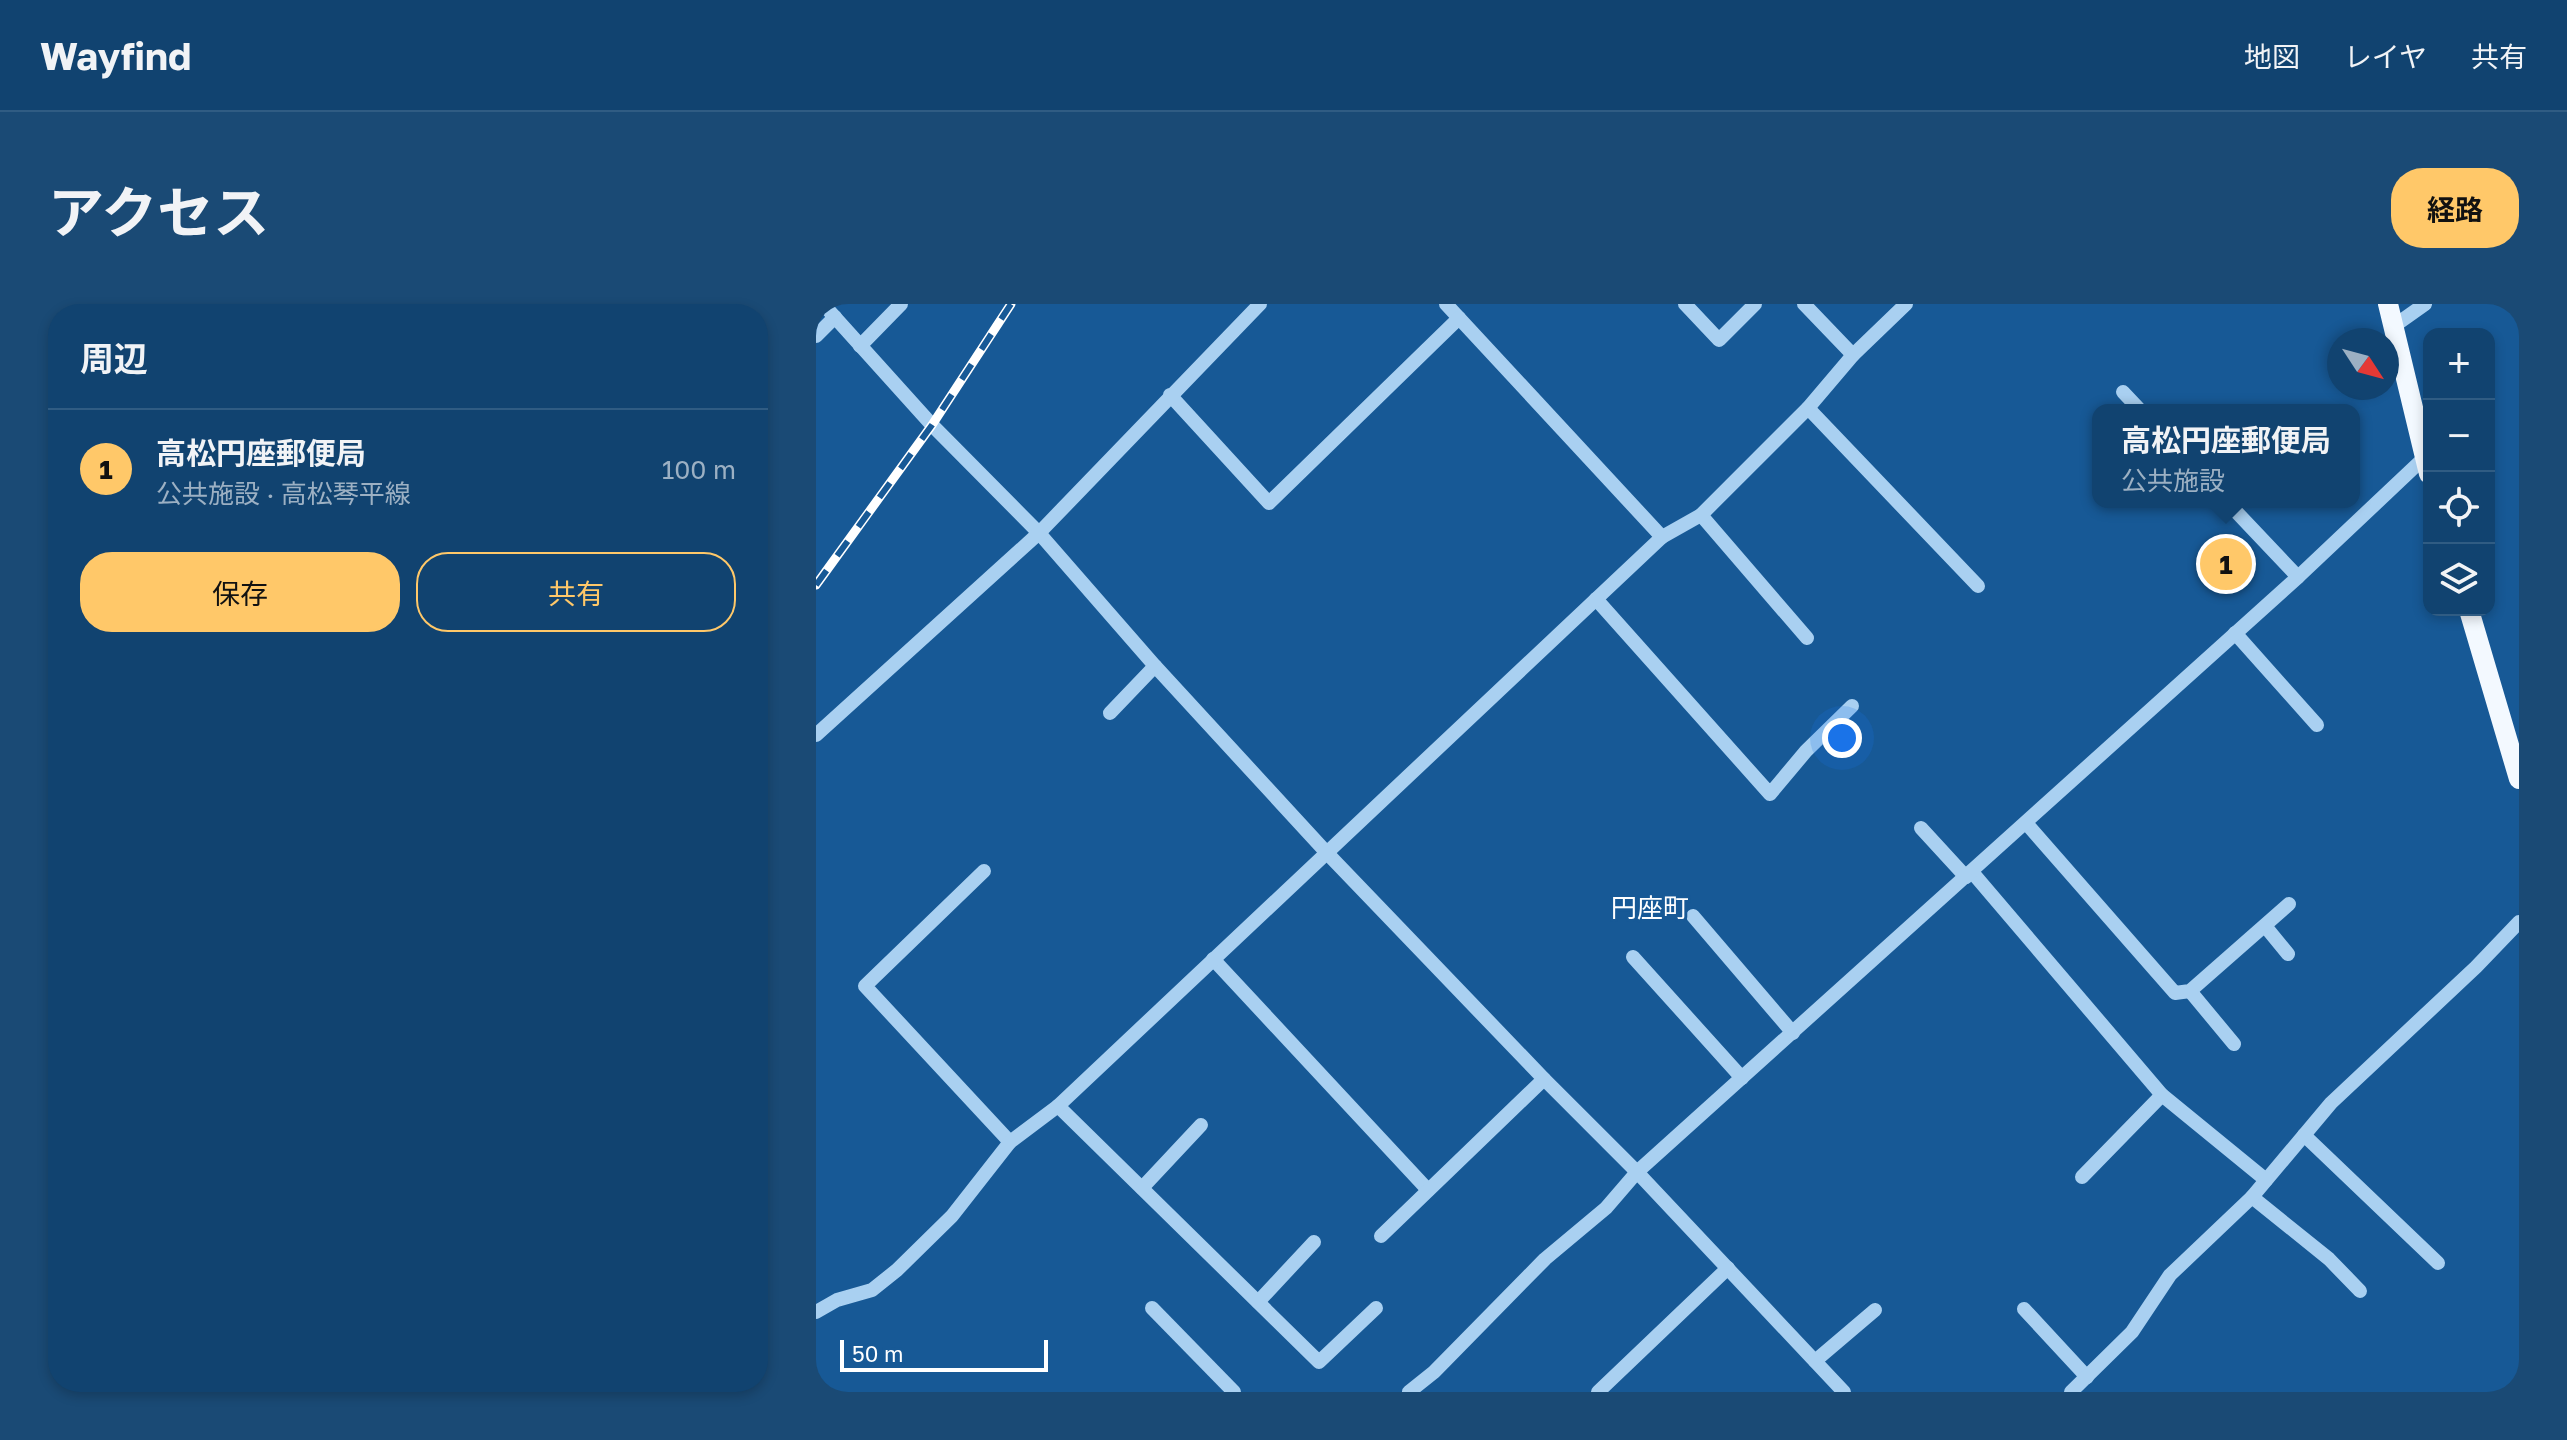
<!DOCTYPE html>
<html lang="ja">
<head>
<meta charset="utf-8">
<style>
	body { margin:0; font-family:"Golos Text","Noto Sans JP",sans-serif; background:#1a4a75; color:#f1f3f6 }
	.controls { position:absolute; right:24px; top:24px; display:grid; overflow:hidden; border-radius:16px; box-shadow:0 4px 12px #0003 }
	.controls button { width:72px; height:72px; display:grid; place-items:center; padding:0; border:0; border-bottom:2px solid #305c83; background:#114370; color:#f1f3f6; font:40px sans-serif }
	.compass { position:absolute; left:1511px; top:24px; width:72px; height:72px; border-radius:50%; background:#114370; box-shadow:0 4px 12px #0003; rotate:126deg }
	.scale { position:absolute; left:24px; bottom:20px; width:208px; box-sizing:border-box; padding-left:8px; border:4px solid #fff; border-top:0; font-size:22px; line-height:28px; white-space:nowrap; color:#fff; -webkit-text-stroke:6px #175996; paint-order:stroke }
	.you { position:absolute; left:1026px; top:434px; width:28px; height:28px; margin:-20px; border:6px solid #fff; border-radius:50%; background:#1a73e8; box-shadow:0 0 0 12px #1a73e833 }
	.badge { display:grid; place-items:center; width:52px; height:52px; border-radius:50%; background:#ffc869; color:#111; font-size:26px; font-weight:700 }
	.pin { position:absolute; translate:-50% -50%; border:4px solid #fff; box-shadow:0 2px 8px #0006 }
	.popup { position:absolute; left:1276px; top:100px; width:268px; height:104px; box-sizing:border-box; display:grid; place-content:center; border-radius:16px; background:#114370; filter:drop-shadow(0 2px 6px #0005); font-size:26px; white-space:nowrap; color:#9cb0c3 }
	.popup b { font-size:30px; color:#f1f3f6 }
	.popup::after { content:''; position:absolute; left:50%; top:100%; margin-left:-16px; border:16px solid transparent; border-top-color:#114370 }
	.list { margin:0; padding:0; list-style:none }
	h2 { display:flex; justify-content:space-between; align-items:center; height:104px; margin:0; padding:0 32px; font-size:34px }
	h2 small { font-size:26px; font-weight:400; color:#9cb0c3 }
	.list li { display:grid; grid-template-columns:52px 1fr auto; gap:24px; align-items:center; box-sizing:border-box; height:120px; padding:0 32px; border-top:2px solid #305c83 }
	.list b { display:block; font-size:30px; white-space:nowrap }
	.list p { margin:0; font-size:26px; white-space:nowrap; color:#9cb0c3 }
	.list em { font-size:26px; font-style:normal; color:#9cb0c3 }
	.actions { display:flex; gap:16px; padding:24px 32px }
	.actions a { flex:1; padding:18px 0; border:2px solid #ffc869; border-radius:32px; text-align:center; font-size:28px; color:#ffc869 }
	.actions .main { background:#ffc869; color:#111 }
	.icon { flex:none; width:44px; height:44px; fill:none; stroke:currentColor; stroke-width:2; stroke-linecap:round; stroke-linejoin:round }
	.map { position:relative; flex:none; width:1703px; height:1088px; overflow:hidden; border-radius:32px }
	header { display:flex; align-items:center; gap:48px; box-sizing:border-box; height:112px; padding:0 40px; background:#114370; border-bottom:2px solid #305c83 }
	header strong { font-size:38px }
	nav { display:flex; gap:44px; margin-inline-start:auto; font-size:28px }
	.intro { display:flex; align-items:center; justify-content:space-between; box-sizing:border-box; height:192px; padding:0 48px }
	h1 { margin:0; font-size:56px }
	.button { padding:20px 36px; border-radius:32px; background:#ffc869; color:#111; font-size:28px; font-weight:700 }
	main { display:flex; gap:48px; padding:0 48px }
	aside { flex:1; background:#114370; border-radius:32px; box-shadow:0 4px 12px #0003 }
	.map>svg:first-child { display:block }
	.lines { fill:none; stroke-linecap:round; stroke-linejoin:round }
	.minor { stroke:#a9d0f1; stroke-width:14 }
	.major { stroke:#f3f9ff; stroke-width:20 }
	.rail-casing { stroke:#fff; stroke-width:9 }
	.rail { stroke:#175996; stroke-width:6; stroke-dasharray:18; stroke-linecap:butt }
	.labels { text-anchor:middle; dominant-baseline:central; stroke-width:6; stroke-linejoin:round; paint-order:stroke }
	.quarter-label { font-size:26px; fill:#fff; stroke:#175996 }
</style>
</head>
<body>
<header>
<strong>Wayfind</strong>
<nav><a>地図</a><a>レイヤ</a><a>共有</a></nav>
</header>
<div class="intro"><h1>アクセス</h1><a class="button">経路</a></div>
<main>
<aside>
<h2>周辺<small></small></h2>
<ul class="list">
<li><span class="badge">1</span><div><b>高松円座郵便局</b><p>公共施設 · 高松琴平線</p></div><em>100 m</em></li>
</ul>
<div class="actions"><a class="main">保存</a><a>共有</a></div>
</aside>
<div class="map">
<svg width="1703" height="1088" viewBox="0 0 1703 1088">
	<rect width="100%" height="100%" fill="#175996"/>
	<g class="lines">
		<g class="minor">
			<polyline points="7,0 116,121 223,229 339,362 510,548 728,775 821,868 1028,1088"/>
			<polyline points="630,0 846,233"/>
			<polyline points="869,0 903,36 939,0"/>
			<polyline points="988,0 1037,51"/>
			<polyline points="1578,22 1609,0"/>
			<polyline points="0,32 19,13"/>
			<polyline points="44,42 85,0"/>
			<polyline points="1307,88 1324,106"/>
			<polyline points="354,91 453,199 643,14"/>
			<polyline points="992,104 1162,282"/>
			<polyline points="1411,198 1482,273"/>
			<polyline points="885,211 991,334"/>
			<polyline points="780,295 954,490 990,447 1036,402"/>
			<polyline points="1419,329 1501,421"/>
			<polyline points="294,409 339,362"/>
			<polyline points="0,431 223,229 444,0"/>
			<polyline points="1210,519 1359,689 1374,687 1473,600"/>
			<polyline points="1105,524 1150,573"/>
			<polyline points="168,567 49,682 194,838"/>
			<polyline points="1156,568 1346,791 1450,876"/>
			<polyline points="877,612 977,729"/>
			<polyline points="1449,622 1472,650"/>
			<polyline points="817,653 926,774"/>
			<polyline points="397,655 612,886"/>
			<polyline points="1374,687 1418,740"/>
			<polyline points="242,802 503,1058 560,1004"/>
			<polyline points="1488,831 1622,959"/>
			<polyline points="1266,873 1346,791"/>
			<polyline points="326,884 385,821"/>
			<polyline points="1436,893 1513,955 1544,987"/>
			<polyline points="565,932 728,775"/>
			<polyline points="442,998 498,938"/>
			<polyline points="336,1004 418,1088"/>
			<polyline points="1208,1005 1271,1073"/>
			<polyline points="0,1008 21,996 56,986 81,966 136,912 194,838 242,802 846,233 885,211 992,104 1037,51 1090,0"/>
			<polyline points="999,1057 1059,1006"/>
			<polyline points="593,1088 618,1068 729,955 790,904 821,868 1482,273 1608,154"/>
			<polyline points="782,1088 912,964"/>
			<polyline points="1255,1088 1316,1028 1354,971 1436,893 1515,799 1660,663 1703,618"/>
		</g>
		<g class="major">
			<polyline points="1572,0 1613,170"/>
			<polyline points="1653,306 1703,475"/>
		</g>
		<g class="rail-casing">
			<polyline id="rail" points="0,281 116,121 195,0"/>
		</g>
		<use href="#rail" class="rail"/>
	</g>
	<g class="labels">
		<g class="quarter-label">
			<text x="834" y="603">円座町</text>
		</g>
	</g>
</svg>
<div class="controls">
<button>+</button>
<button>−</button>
<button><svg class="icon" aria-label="locate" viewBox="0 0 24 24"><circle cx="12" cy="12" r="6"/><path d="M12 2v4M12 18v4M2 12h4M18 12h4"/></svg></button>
<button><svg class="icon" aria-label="layers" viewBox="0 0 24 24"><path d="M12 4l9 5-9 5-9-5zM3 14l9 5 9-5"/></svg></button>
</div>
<svg class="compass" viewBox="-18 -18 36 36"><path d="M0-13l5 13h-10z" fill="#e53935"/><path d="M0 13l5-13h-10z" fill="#9cb0c3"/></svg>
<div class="scale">50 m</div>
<div class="you"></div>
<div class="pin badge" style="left:1410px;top:260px">1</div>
<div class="popup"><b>高松円座郵便局</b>公共施設</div>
</div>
</main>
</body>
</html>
